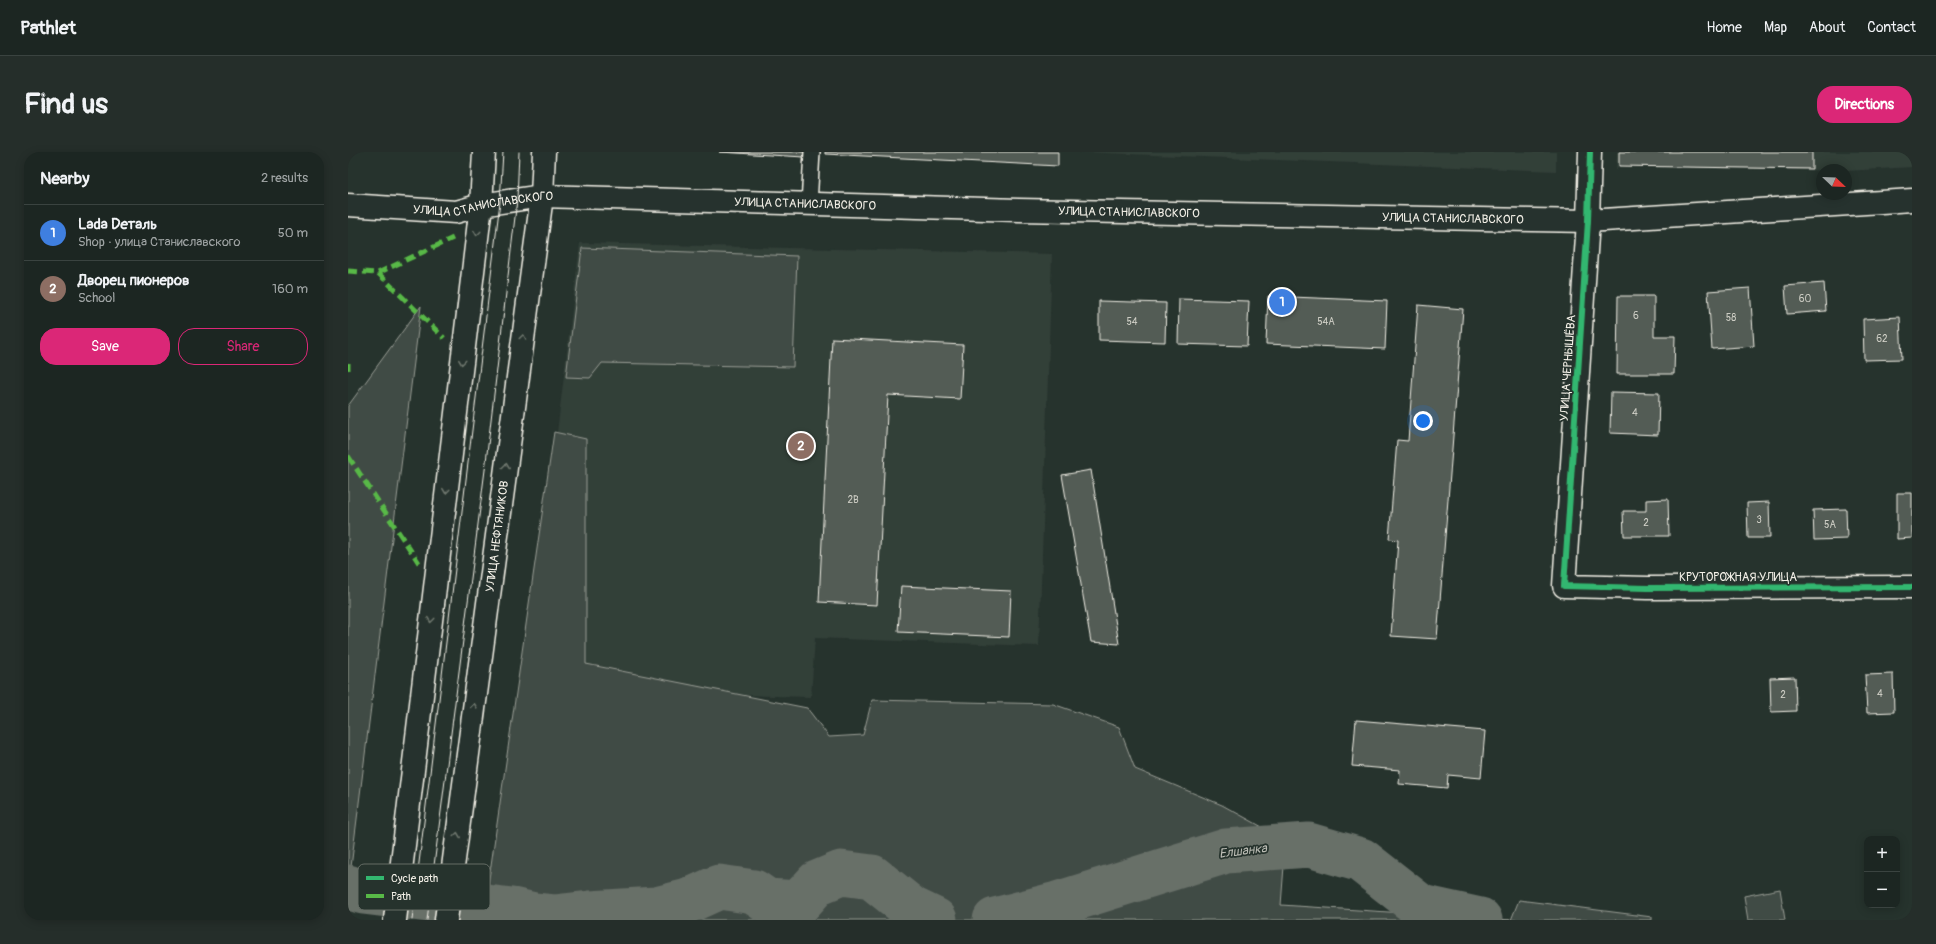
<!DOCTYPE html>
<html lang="en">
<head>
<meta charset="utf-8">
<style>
	body { margin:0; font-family:Pangolin,sans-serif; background:#252e2a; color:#f1f3f6 }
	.controls { position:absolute; right:12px; bottom:12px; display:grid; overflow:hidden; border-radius:8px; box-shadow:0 2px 10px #0003 }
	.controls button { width:36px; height:36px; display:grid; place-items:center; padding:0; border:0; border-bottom:1px solid #3a4340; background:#1c2622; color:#f1f3f6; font:20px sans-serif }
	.compass { position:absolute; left:1468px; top:12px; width:36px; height:36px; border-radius:50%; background:#1c2622; box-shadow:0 2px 10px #0003; rotate:113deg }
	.you { position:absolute; left:1075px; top:269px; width:14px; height:14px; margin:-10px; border:3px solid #fff; border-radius:50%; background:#1a73e8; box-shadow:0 0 0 6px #1a73e833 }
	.badge { display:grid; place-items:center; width:26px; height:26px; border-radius:50%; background:#db2777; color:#fff; font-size:13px; font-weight:700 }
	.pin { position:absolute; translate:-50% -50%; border:2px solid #fff; box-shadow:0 1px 4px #0006 }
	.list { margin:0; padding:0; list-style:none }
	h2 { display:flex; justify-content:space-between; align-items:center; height:52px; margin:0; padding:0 16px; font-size:17px }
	h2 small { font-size:13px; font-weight:400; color:#a0a5a5 }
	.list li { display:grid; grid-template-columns:26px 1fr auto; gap:12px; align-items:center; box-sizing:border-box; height:56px; padding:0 16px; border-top:1px solid #3a4340 }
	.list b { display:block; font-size:15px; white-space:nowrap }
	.list p { margin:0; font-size:13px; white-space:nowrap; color:#a0a5a5 }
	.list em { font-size:13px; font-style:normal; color:#a0a5a5 }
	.actions { display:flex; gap:8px; padding:12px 16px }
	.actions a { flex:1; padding:9px 0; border:1px solid #db2777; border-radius:16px; text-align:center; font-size:14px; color:#db2777 }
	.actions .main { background:#db2777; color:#fff }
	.map { position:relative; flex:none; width:1564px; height:768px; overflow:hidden; border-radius:16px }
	header { display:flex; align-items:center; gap:24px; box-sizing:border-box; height:56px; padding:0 20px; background:#1c2622; border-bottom:1px solid #3a4340 }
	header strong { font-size:19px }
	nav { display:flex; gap:22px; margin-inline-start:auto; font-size:14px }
	.intro { display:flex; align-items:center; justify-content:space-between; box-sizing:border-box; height:96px; padding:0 24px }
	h1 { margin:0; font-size:28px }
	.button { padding:10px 18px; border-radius:16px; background:#db2777; color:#fff; font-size:14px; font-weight:700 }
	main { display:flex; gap:24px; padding:0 24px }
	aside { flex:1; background:#1c2622; border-radius:16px; box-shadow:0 2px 10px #0003 }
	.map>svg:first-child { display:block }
	.built { fill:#333f39 }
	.green { fill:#414b45; stroke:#9a9e96 }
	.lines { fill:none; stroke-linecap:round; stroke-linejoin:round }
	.river { stroke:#676f68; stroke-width:45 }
	.building { fill:#525c55; stroke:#f4f1e8 }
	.lane-casing { stroke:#f4f1e8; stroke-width:18 }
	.street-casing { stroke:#f4f1e8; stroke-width:25 }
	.secondary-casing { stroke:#f4f1e8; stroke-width:25 }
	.lane { stroke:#26332d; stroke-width:15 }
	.street { stroke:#26332d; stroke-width:22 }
	.secondary { stroke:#26332d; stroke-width:22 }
	.tram { stroke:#f4f1e8; stroke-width:1 }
	.quiet { stroke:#58b947; stroke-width:5; stroke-dasharray:10 5; stroke-linecap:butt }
	.cycleway-casing { stroke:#26332d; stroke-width:8 }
	.cycleway { stroke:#33b770; stroke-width:6 }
	.oneway { stroke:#6e766e }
	.labels { text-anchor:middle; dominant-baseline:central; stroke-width:3.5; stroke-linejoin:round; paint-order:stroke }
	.number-label { font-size:10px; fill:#ccccc3 }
	.street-label { font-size:12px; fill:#f4f1e8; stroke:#26332d }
	.water-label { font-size:13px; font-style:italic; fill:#bcbdb5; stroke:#26332d }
	.key { fill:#26332d; stroke:#646c65; stroke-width:1 }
	.key-label { font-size:11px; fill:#f4f1e8 }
</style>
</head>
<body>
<header>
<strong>Pathlet</strong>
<nav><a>Home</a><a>Map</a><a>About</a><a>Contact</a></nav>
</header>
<div class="intro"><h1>Find us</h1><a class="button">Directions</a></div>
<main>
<aside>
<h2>Nearby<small>2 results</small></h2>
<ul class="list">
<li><span class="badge" style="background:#3f7fe0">1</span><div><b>Lada Dеталь</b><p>Shop · улица Станиславского</p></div><em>50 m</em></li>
<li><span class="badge" style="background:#8d6e63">2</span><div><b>Дворец пионеров</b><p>School</p></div><em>160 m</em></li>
</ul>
<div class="actions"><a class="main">Save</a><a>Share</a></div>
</aside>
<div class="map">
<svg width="1564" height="768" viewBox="0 0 1564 768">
	<rect width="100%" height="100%" fill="#26332d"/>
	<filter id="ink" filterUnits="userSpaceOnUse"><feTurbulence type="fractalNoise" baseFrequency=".025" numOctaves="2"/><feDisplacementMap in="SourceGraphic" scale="8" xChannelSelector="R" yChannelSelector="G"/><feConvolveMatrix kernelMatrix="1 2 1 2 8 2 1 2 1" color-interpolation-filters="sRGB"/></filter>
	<g filter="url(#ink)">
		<g class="built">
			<polygon points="731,0 1208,0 1208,19"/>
			<polygon points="1269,0 1564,0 1564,15 1498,19 1271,14 1268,19"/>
			<polygon points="232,91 704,102 691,494 467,486 463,545 178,537"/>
		</g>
		<g class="green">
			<polygon points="234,96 449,104 445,215 254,211 242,226 218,225"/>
			<polygon points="73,154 0,739 0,254"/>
			<polygon points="206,280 238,287 238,512 459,556 481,585 515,583 524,548 705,552 771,575 787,617 874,653 938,688 933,753 1163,768 1171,748 1304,765 1304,768 135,768"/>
			<polygon points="1432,737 1437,768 1400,768 1396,744"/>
		</g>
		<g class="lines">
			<g class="river">
				<polyline points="0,735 15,740 164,758 186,763 206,765 242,761 308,757 340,749 371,735 406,740 419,749 451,751 469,731 493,721 524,725 564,757 587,768"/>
				<polyline points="647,768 709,752 878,699 961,693 1013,708 1073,755 1132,768"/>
			</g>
		</g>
		<g class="building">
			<polygon points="371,0 457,0 456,5"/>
			<polygon points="477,0 710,0 710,14 477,2"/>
			<polygon points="1271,0 1464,0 1464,17 1271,14"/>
			<polygon points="1476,131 1478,159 1439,162 1437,134"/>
			<polygon points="1402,136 1406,194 1364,197 1360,139"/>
			<polygon points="920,144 1039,149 1037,197 918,192"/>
			<polygon points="1270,144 1306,144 1306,184 1327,184 1326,222 1269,222"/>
			<polygon points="831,147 901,149 899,194 830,192"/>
			<polygon points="751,149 818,151 817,190 751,188"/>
			<polygon points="1070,153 1115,157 1089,487 1043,484 1050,388 1041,387 1049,288 1060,289"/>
			<polygon points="1552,165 1554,207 1516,208 1515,167"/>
			<polygon points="484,186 615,193 612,247 540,243 529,453 471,450"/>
			<polygon points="1263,240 1311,241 1310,283 1262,281"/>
			<polygon points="743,318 771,492 743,490 714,323"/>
			<polygon points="1549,341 1564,341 1564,386 1549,387"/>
			<polygon points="1320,347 1321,384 1276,384 1275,359 1298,359 1298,348"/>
			<polygon points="1421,350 1422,386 1400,386 1399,351"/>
			<polygon points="1498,357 1499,387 1466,388 1465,358"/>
			<polygon points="553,434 663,439 661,485 550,480"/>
			<polygon points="1545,522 1546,560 1519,561 1517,523"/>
			<polygon points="1447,525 1448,559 1423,560 1422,526"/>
			<polygon points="1008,568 1137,579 1133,626 1100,623 1099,636 1051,632 1052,618 1004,614"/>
		</g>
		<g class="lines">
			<g class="lane-casing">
				<polyline id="lane" points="461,52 464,0"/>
			</g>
			<g class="street-casing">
				<polyline id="street" points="1242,0 1240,69 1216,434 1300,436 1564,435"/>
			</g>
			<g class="secondary-casing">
				<g id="secondary">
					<path id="s1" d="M 0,53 L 108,60 L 133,53 L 194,44 L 671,58 L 1240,69 L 1564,48"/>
					<polyline points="47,768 133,53 136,0"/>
					<path id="s2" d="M 98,768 L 194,44 L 196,0"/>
				</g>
			</g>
			<use href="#lane" class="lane"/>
			<use href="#street" class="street"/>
			<use href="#secondary" class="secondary"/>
			<g class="tram">
				<polyline points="64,768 152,50 155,0"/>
				<polyline points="79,768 138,310 169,48 171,0"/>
			</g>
			<g class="quiet">
				<polyline points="0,119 30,121 105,86"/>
				<polyline points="30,121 96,186"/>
				<polyline points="0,211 0,218"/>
				<polyline points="0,304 71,411"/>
			</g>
			<g class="cycleway-casing">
				<polyline id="cycleway" points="1242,0 1240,69 1216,434 1300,436 1564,435"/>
			</g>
			<use href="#cycleway" class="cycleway"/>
		</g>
		<defs><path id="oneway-chevron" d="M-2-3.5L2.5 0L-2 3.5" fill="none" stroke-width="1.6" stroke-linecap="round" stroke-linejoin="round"/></defs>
		<g class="oneway">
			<use href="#oneway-chevron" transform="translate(129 81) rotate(97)"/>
			<use href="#oneway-chevron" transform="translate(175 185) rotate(-82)"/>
			<use href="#oneway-chevron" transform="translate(114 210) rotate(97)"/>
			<use href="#oneway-chevron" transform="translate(158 314) rotate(-82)"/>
			<use href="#oneway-chevron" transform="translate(98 339) rotate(97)"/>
			<use href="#oneway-chevron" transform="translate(83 468) rotate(97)"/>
			<use href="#oneway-chevron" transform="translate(126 554) rotate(-82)"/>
			<use href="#oneway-chevron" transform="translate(109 683) rotate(-82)"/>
		</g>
	</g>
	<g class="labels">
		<g class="number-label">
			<text x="1457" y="147">60</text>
			<text x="1288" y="164">6</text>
			<text x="1383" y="166">58</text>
			<text x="784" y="170">54</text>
			<text x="978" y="170">54А</text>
			<text x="1534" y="187">62</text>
			<text x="1287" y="261">4</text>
			<text x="505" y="348">2В</text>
			<text x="1411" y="368">3</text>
			<text x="1298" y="371">2</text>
			<text x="1482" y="373">5А</text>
			<text x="1532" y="542">4</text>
			<text x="1435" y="543">2</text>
		</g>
		<g class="street-label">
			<text stroke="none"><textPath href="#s1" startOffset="136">УЛИЦА СТАНИСЛАВСКОГО</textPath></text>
			<text stroke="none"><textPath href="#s1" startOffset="459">УЛИЦА СТАНИСЛАВСКОГО</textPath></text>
			<text stroke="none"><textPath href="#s1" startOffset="783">УЛИЦА СТАНИСЛАВСКОГО</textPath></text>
			<text stroke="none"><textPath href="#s1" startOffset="1107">УЛИЦА СТАНИСЛАВСКОГО</textPath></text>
			<text transform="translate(1220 216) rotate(-86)">УЛИЦА ЧЕРНЫШЁВА</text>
			<text stroke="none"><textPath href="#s2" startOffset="387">УЛИЦА НЕФТЯНИКОВ</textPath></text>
			<text x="1390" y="425">КРУТОРОЖНАЯ УЛИЦА</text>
		</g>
		<g class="water-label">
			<text transform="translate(895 699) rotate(-7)">Елшанка</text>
		</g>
	</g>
	<rect x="10" y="712" width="132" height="46" rx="6" class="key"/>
	<rect x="18" y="724" width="18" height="4" fill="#33b770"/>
	<rect x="18" y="742" width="18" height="4" fill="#58b947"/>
	<g class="key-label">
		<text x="43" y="730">Cycle path</text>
		<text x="43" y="748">Path</text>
	</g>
</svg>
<div class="controls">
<button>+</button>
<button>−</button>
</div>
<svg class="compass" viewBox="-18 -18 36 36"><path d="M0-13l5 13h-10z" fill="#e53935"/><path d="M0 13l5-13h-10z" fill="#a0a5a5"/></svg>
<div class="you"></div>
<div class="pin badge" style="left:934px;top:150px;background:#3f7fe0">1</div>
<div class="pin badge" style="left:453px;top:294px;background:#8d6e63">2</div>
</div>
</main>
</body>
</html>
